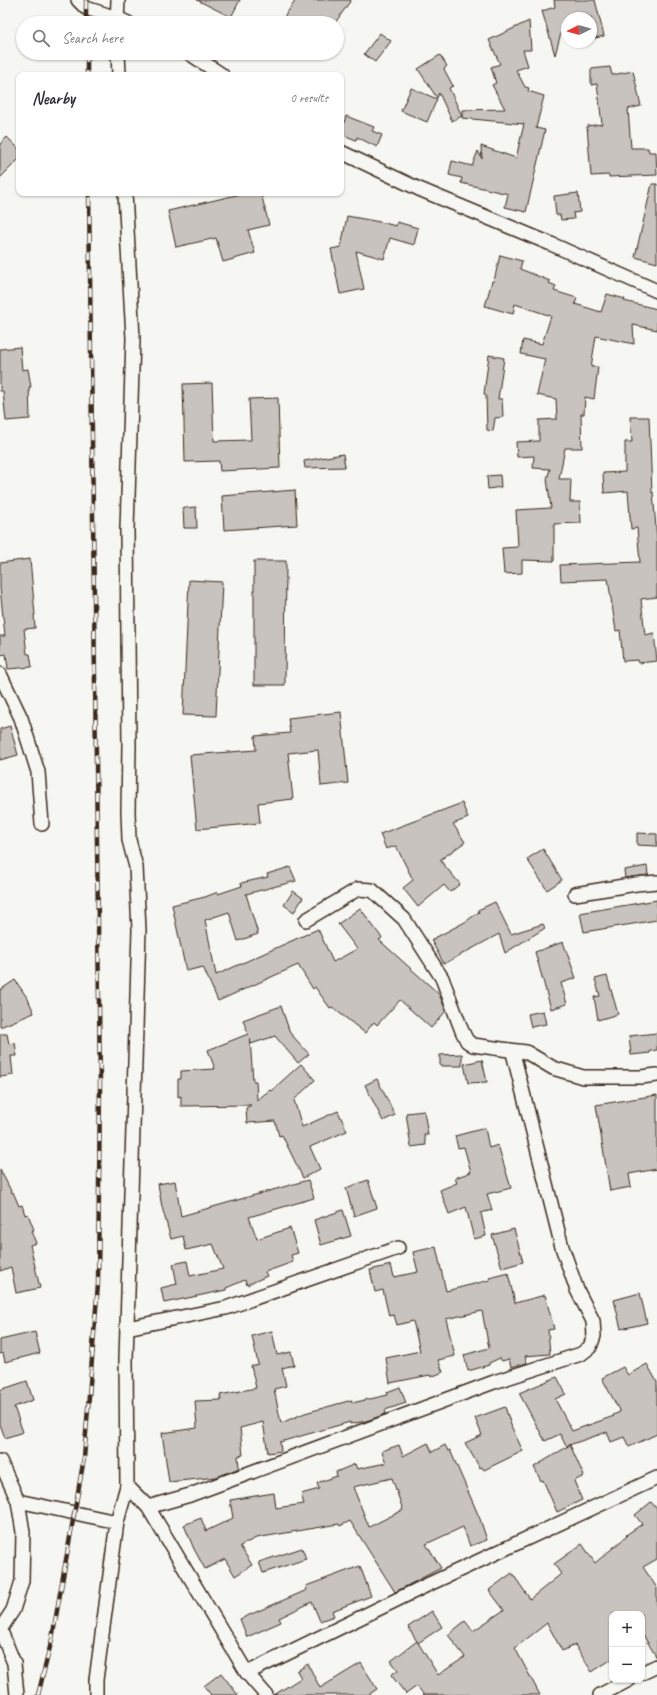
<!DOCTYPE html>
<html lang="en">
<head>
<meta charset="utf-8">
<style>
	body { margin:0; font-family:Caveat,sans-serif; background:#f2f2f3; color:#2b2b33 }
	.controls { position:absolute; right:12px; bottom:12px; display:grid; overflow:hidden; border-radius:8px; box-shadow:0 1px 3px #0004 }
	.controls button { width:36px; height:36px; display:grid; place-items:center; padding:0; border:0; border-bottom:1px solid #e1e1e2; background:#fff; color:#2b2b33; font:20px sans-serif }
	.compass { position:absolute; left:561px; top:12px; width:36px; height:36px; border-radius:50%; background:#fff; box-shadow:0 1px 3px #0004; rotate:265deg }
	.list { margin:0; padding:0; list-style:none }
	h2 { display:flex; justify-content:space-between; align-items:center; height:52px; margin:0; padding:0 16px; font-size:17px }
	h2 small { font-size:13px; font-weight:400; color:#7c7c81 }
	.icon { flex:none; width:22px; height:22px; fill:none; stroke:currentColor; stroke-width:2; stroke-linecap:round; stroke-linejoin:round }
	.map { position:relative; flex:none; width:657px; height:1695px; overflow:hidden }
	.search { position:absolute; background:#fff; box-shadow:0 1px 3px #0004; left:16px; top:16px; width:328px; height:44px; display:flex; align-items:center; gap:10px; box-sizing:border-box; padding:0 14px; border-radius:22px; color:#7c7c81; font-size:15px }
	.panel { position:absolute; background:#fff; box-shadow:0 1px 3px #0004; left:16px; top:72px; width:328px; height:124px; border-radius:8px }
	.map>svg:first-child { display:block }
	.building { fill:#c8c3be; stroke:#3b2a1e; fill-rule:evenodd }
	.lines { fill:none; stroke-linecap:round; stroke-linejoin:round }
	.street-casing { stroke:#3b2a1e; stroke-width:16 }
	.street { stroke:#f6f6f2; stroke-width:13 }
	.rail-casing { stroke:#3b2a1e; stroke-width:4.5 }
	.rail { stroke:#f6f6f2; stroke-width:3; stroke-dasharray:9; stroke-linecap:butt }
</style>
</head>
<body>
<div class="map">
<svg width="657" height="1695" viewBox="0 0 657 1695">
	<rect width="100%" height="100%" fill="#f6f6f2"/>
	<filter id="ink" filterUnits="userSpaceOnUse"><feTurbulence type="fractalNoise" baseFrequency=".025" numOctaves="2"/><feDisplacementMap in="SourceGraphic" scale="8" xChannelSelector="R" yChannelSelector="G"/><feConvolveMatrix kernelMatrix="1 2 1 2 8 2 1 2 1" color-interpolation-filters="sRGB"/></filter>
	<g filter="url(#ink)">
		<g class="building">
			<polygon points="197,0 240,0 231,17"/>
			<polygon points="296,0 351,0 335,23 292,23 284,17"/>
			<polygon points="554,0 595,0 604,36 591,39 591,18 565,18 555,55 542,11 555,7"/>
			<polygon points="529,21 531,50 523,50 528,66 516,70 525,87 529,88 528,91 544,96 536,128 545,130 526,212 505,207 508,194 461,183 462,178 449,175 452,161 472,166 478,151 482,159 481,146 516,158 524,124 462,118 462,116 452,121 439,93 437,98 418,69 440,55 447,66 444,69 453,86 449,88 462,116 462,110 505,109 492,85 496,83 491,67 500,64 489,40"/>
			<polygon points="380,33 391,41 375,62 364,54"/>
			<polygon points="610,67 612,75 633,71 641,106 628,109 631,148 648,148 649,152 656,152 657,175 609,177 609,175 591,176 587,126 602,124 597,84 591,85 591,69"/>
			<polygon points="411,88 437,99 427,122 401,111"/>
			<polygon points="346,116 374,127 372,131 382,135 377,147 357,137 356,140 341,134"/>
			<polygon points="7,137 19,149 19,159 0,178 0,144"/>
			<polygon points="652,184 657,184 657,263 635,257"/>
			<polygon points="245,193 261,193 269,225 248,230 255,253 223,262 216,238 176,247 168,211"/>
			<polygon points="578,193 580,212 573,213 574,219 561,220 560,215 556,215 554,196"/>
			<polygon points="347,216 380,222 396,226 397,222 418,228 414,245 390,238 384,259 356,251 364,289 340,294 331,249 341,247"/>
			<polygon points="500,255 522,261 520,269 550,281 549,283 556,286 554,291 577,298 575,304 601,312 607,294 625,299 624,301 657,309 657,330 633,325 634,344 596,336 591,367 598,367 594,399 585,397 584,414 581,414 582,448 565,448 559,479 571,479 570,502 580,502 581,523 554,524 554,561 522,560 522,573 504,574 502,548 518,547 516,510 551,508 547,479 550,469 533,468 534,456 517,457 516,442 539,441 539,420 557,419 556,399 537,395 545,359 521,354 523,340 542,344 551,316 515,304 513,314 485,306 492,281 494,281"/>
			<polygon points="20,347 22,370 28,369 31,387 29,387 30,419 6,421 3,391 0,391 0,349"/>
			<polygon points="489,355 504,358 498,399 502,399 503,417 495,418 493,431 487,430 486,395 484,394"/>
			<polygon points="212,383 214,441 251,440 249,399 278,398 280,468 220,471 219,461 185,462 183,384"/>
			<polygon points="630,417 649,417 652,493 653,492 657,540 657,597 641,599 645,635 654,633 657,661 639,663 638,660 623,661 620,630 616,631 608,579 561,581 560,565 640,562 637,528 631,529 628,491 604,493 603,473 625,472 625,442 632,442"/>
			<polygon points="343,454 345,467 305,468 304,461"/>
			<polygon points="500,475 501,487 488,489 487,476"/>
			<polygon points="295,490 297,525 224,530 222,496"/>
			<polygon points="196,507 197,528 184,528 183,508"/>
			<polygon points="30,559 35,615 34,615 35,628 24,629 27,654 30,654 32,667 8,669 6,654 0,655 0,636 5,636 0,588 0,563"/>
			<polygon points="254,561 286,561 285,685 254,685"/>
			<polygon points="189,580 222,582 216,716 183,715"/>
			<polygon points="341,712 348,783 321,786 318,750 288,753 293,799 258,803 260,823 197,829 190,755 256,750 255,736 290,733 288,718"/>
			<polygon points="10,726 18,755 0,760 0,729"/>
			<polygon points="462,803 468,818 453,824 465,842 440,860 460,884 450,892 444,885 418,907 403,888 413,880 396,846 386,849 380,834"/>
			<polygon points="637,833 657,834 657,846 637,845"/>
			<polygon points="543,849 562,880 547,890 527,859"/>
			<polygon points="647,866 648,875 625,878 624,870"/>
			<polygon points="290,867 296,881 246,894 258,934 238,941 229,912 205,920 216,975 318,929 333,962 357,949 338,924 360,908 382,938 379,940 439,994 446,1011 431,1028 400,1000 377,1025 374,1022 365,1033 332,1007 330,1008 315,987 313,989 298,965 218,1001 203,967 186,971 172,905 205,897 218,892 218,894 242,886 241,883 268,877 267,874"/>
			<polygon points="293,891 303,898 294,912 284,905"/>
			<polygon points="657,900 657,920 584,932 580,913"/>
			<polygon points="495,902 511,934 543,924 545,928 505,953 499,934 444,964 431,940 465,922 479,912 478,910"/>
			<polygon points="563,942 576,978 561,983 567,1004 551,1009 535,952"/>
			<polygon points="607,976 618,1014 598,1020 594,997 600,996 595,979"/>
			<polygon points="15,980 28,999 34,1013 0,1027 0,990"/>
			<polygon points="281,1006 290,1033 309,1054 298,1063 275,1036 251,1044 250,1039 253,1081 256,1081 257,1100 270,1090 271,1091 301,1064 315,1080 294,1100 302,1127 338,1111 347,1131 310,1147 320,1169 303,1178 282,1135 279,1136 275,1121 247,1123 246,1108 251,1105 181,1106 181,1096 178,1097 178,1079 181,1079 181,1071 215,1069 208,1050 248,1034 243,1020"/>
			<polygon points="543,1011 546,1024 531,1027 528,1014"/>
			<polygon points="657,1033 657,1050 650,1051 650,1053 631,1055 629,1036"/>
			<polygon points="0,1034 7,1034 9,1044 15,1043 17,1056 11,1056 13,1075 0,1077"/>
			<polygon points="462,1054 462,1066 440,1066 440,1055"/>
			<polygon points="482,1060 487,1082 468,1083 464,1064"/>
			<polygon points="377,1079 395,1115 383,1121 365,1085"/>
			<polygon points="657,1095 657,1169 629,1174 631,1187 610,1191 596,1105"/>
			<polygon points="424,1111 428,1135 424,1135 426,1145 411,1147 406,1113"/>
			<polygon points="485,1128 489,1148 498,1145 511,1188 487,1194 492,1210 481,1213 486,1236 474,1239 466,1207 449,1214 440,1190 457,1183 455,1178 471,1172 464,1147 458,1148 455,1136"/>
			<polygon points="0,1169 12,1193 13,1192 19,1206 22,1205 25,1215 28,1214 34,1230 31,1231 36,1243 30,1245 40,1288 16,1293 11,1267 0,1271"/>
			<polygon points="308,1180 314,1198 249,1217 257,1239 290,1228 298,1253 291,1255 293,1262 265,1272 267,1276 247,1285 245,1280 226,1288 226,1290 164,1303 161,1288 177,1284 173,1264 187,1261 190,1276 223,1269 213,1244 186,1250 183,1236 171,1239 162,1207 158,1184 175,1181 181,1216"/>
			<polygon points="368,1180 377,1208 354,1216 346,1188"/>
			<polygon points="343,1210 351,1236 321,1245 314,1220"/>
			<polygon points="514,1229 523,1262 502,1268 492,1235"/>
			<polygon points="436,1247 446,1291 490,1280 489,1278 508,1273 515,1303 545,1295 554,1329 548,1330 550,1354 525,1356 527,1363 511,1367 509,1359 502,1361 500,1358 489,1363 489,1365 468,1371 464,1355 489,1348 482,1311 446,1319 455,1356 438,1360 443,1372 431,1377 430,1375 390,1383 386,1358 420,1351 413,1321 397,1325 394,1315 389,1316 383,1290 375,1292 370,1270 391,1265 394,1277 418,1272 413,1252"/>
			<polygon points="640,1293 647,1323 621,1329 614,1300"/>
			<polygon points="272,1331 277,1355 291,1352 294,1365 282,1368 286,1386 274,1389 281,1423 305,1413 352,1400 352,1403 388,1395 387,1392 400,1387 406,1403 385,1410 386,1414 366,1421 350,1424 350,1422 280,1442 281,1451 268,1453 263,1422 240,1428 243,1455 238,1456 239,1468 217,1477 169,1482 162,1433 197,1428 195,1401 221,1400 220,1395 256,1388 251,1366 258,1364 252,1336"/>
			<polygon points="35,1332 40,1353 5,1362 3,1353 0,1354 0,1340"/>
			<polygon points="647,1364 657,1382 657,1434 629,1447 624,1437 611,1442 607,1432 566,1446 560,1434 545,1441 519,1393 557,1377 566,1394 555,1399 572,1431 614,1416 613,1415 620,1412 602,1378 623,1367 628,1375"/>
			<polygon points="27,1381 33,1400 14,1407 23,1432 5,1438 0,1424 0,1390"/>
			<polygon points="505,1407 512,1428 523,1451 484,1470 482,1467 480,1468 465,1443 482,1435 475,1418"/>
			<path d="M 428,1443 L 432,1452 L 445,1445 L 448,1451 L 450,1450 L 480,1519 L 487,1540 L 470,1546 L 463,1527 L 426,1544 L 441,1568 L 395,1592 L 350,1521 L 340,1526 L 339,1524 L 256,1538 L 240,1546 L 252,1565 L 235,1576 L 225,1559 L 205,1569 L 194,1549 L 184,1525 L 201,1518 L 206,1531 L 233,1518 L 230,1500 L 274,1493 L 276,1508 L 304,1504 L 301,1494 L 319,1489 L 317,1483 L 337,1476 L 336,1472 L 355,1464 L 357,1469 L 386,1463 L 382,1451 L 399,1445 L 403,1456 ZM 392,1478 L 403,1510 L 369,1527 L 353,1487 Z"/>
			<polygon points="570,1445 584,1476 574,1481 582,1500 557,1512 543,1480 541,1481 534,1467"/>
			<polygon points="651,1502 657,1509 657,1559 643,1567 657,1588 657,1658 642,1633 642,1614 612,1614 612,1659 592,1672 575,1645 562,1651 547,1623 515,1648 540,1695 424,1695 417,1686 406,1694 391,1675 398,1670 391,1661 417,1641 438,1675 465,1657 448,1635 465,1621 473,1631 504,1610 489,1590 512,1573 530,1599 561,1574 554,1564 582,1544 595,1563 627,1536 626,1535 642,1524 635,1515"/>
			<polygon points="302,1548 306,1559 263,1573 259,1562"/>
			<polygon points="360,1566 371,1596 332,1611 334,1616 320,1621 312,1602 279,1618 281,1622 247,1637 240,1619 307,1590 306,1586"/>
			<polygon points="432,1611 442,1627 418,1643 408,1627"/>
			<polygon points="361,1663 377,1689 368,1695 274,1695 301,1678 297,1671 308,1664 320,1688"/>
			<polygon points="221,1673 238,1695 211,1695 204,1686"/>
		</g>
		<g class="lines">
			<g class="street-casing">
				<g id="street">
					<polyline points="78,0 86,8 117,18 128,23"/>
					<polyline points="117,23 118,0"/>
					<polyline points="118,53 119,75"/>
					<polyline points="189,53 222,75"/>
					<polyline points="341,152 419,189 551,244 657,291"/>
					<polyline points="0,674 21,718 38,772 42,824"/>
					<polyline points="575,894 636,884 657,882"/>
					<polyline points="509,1050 526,1052 553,1068 583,1077 641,1077 657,1075"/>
					<polyline points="127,1328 226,1308 398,1248"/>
					<polyline points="0,1461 18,1501 23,1532 22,1581 13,1610 0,1630"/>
					<polyline points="127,1486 148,1507 247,1673 266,1695"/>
					<polyline points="18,1501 117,1522"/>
					<polyline points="148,1507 190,1495 494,1382 581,1354 590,1347 594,1336 593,1321 577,1290 562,1247 513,1053 509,1050 473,1045 467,1041 462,1031 442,978 404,919 372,890 358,889 306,920"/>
					<polyline points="0,1629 14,1663 17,1695"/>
					<polyline points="247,1673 425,1586 657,1478"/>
					<polyline points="642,1673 657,1666"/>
					<polyline points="96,1695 96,1680 117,1522 127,1486 126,1359 139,930 136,867 129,840 128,812 129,745 127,529 133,338 125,193"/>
					<polyline points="600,1695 629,1680"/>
				</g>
			</g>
			<use href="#street" class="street"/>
			<g class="rail-casing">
				<g id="rail">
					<polyline points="86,0 86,23"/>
					<polyline points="87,53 87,75"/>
					<polyline points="38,1695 52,1639 84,1458 98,1284 100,1085 89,193"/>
				</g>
			</g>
			<use href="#rail" class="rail"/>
		</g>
	</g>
</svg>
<div class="controls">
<button>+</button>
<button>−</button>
</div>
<svg class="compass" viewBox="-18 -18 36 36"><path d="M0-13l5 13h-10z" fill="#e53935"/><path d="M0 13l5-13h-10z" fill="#7c7c81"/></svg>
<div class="search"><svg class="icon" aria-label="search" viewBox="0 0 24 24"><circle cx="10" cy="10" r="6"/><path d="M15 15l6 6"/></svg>Search here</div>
<section class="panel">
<h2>Nearby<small>0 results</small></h2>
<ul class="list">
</ul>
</section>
</div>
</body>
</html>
